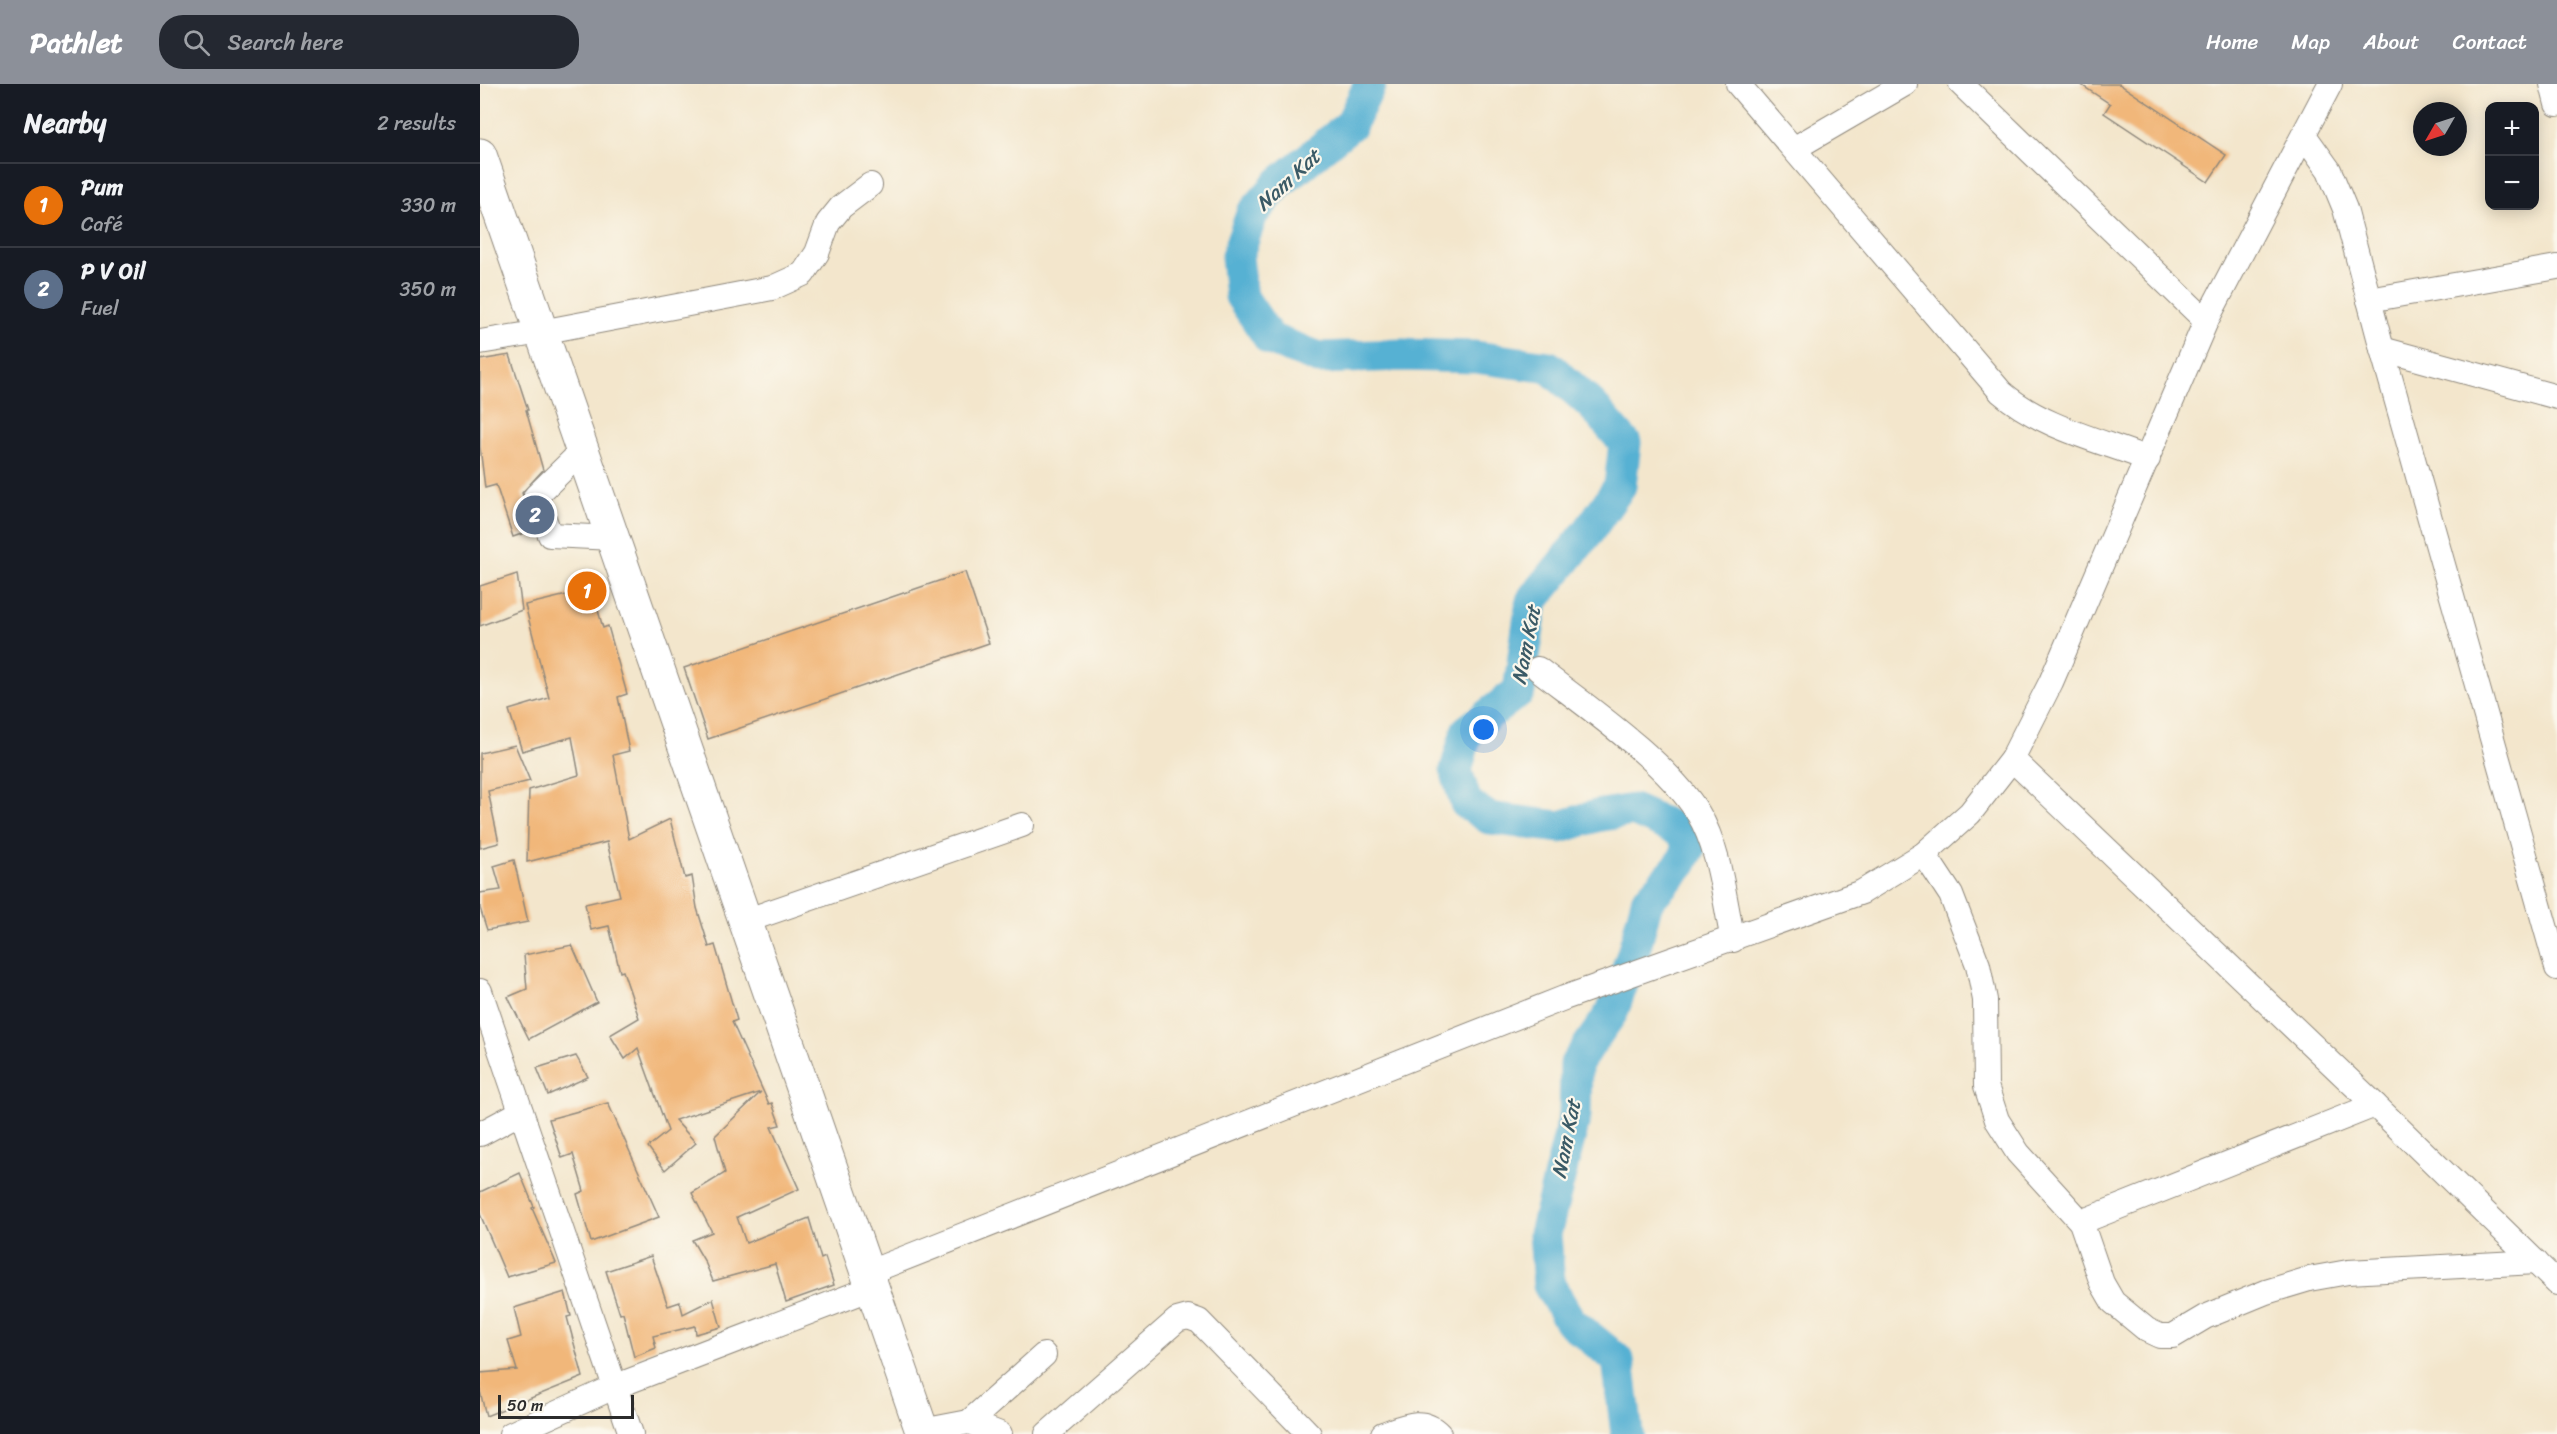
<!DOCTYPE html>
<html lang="en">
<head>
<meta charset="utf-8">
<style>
	body { margin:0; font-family:Sriracha,sans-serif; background:#242831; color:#f1f3f6 }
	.controls { position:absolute; right:18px; top:18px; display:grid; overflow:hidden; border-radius:12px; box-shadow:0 3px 15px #0003 }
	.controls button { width:54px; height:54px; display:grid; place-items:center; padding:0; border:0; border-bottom:2px solid #363941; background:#171b24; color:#f1f3f6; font:30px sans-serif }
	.compass { position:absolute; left:1933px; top:18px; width:54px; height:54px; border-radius:50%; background:#171b24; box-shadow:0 3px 15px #0003; rotate:231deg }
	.scale { position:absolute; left:18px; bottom:15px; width:136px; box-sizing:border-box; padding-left:6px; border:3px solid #2b2b2b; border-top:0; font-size:16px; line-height:21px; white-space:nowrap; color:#2b2b2b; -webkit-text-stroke:4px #fbf7ec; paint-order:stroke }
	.you { position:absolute; left:1004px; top:646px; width:21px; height:21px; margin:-15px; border:4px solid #fff; border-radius:50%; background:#1a73e8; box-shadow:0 0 0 9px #1a73e833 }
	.badge { display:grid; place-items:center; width:39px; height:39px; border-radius:50%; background:#8c9099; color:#fff; font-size:20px; font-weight:700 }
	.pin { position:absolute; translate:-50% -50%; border:3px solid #fff; box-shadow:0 2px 6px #0006 }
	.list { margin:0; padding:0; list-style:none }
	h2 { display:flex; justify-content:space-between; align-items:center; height:78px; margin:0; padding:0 24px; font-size:26px }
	h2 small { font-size:20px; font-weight:400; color:#9ea1a6 }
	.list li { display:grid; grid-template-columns:39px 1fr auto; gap:18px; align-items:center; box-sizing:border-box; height:84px; padding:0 24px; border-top:2px solid #363941 }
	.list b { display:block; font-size:22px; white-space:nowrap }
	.list p { margin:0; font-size:20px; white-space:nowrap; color:#9ea1a6 }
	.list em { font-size:20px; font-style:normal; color:#9ea1a6 }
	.icon { flex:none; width:33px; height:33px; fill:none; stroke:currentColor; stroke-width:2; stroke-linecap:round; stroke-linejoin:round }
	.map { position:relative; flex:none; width:2077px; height:1350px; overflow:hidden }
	header { display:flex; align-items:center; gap:36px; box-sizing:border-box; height:84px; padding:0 30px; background:#8c9099; color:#fff }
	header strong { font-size:28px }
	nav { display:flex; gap:33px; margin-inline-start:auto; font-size:21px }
	.search { width:420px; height:54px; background:#242831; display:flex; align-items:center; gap:15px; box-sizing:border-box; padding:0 21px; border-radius:24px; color:#9ea1a6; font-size:22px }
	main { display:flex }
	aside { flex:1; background:#171b24 }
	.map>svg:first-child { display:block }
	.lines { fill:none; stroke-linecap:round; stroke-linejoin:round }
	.river { stroke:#56b1d3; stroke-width:33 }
	.building { fill:#f1b77a }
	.minor-casing { stroke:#8f887c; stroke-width:26 }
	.highway-casing { stroke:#8f887c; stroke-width:35 }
	.minor { stroke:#fff; stroke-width:24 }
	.highway { stroke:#fff; stroke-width:33 }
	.labels { text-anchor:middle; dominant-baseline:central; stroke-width:4.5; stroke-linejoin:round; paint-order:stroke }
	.water-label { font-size:21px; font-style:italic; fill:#3a5a66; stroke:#fbf7ec }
</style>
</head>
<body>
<header>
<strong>Pathlet</strong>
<div class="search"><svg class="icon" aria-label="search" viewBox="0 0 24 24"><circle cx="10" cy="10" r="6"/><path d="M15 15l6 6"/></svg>Search here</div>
<nav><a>Home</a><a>Map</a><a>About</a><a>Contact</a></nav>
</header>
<main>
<aside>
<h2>Nearby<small>2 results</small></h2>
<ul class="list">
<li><span class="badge" style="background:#e8710a">1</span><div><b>Pum</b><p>Café</p></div><em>330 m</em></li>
<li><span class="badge" style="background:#5c6f8a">2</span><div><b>P V Oil</b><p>Fuel</p></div><em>350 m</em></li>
</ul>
</aside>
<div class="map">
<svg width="2077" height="1350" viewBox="0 0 2077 1350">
	<rect width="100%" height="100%" fill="#fbf7ec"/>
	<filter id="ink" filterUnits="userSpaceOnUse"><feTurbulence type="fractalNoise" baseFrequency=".0167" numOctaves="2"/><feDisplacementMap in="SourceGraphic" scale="12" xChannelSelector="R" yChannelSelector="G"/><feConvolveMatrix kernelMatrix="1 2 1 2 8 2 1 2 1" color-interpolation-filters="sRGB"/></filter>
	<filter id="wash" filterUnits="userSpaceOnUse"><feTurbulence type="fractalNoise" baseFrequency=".008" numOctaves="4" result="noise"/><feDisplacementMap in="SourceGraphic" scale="24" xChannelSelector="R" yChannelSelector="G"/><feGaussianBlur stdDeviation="1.35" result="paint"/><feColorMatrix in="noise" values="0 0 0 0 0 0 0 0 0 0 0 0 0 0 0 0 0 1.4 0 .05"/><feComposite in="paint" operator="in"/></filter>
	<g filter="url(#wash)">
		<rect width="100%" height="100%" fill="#f3e6cc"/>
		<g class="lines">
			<polyline class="river" points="890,0 871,40 799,99 772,130 757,172 761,212 790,255 839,274 922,271 995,273 1069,283 1111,320 1145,359 1140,402 1108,448 1052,517 1039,607 987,647 976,686 986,719 1009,734 1080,743 1116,732 1153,726 1203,748 1209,765 1200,781 1167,817 1153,870 1132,928 1096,980 1095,1031 1065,1150 1069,1201 1090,1237 1138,1276 1147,1350"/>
		</g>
		<g id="blocks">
			<g class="building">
				<polygon points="1600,0 1639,0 1746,71 1728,98 1624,29 1630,20"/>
				<polygon points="30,271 48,326 46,326 63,386 42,409 53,446 33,453 16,401 5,404 0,363 0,276"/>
				<polygon points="485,488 509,559 228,655 204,584"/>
				<polygon points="37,490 42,526 0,542 0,502"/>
				<polygon points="112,505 123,544 128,542 147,610 138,613 149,667 133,671 149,755 190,735 205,794 212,792 217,824 229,863 235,861 257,936 252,938 289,1020 292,1019 300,1041 291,1043 319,1105 257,1133 266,1159 329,1134 341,1175 345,1173 354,1201 306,1218 295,1180 233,1197 225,1178 212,1156 232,1148 212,1109 245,1089 235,1052 281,1008 195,1036 216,1059 185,1086 168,1063 188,1047 158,964 145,975 130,951 159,934 143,887 140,888 129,842 111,846 105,820 140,812 127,758 47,778 49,706 99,691 92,653 42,667 29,626 69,614 45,521"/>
				<polygon points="35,661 50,697 8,707 19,759 0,764 0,669"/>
				<polygon points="34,776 48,838 7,846 0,824 0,809 21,806 14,782"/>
				<polygon points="92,861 117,918 49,955 28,913 47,905 44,871"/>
				<polygon points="96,972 108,993 68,1011 57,984"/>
				<polygon points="128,1019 179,1133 111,1158 97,1110 104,1107 93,1070 82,1074 69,1035"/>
				<polygon points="40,1089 54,1123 52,1124 76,1179 27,1193 0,1130 0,1108"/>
				<polygon points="171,1172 188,1222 200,1218 203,1230 233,1215 241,1243 216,1250 215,1242 173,1252 176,1264 154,1273 143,1229 140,1230 126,1187"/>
				<polygon points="85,1208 91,1232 87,1233 103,1293 6,1332 0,1307 0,1289 37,1286 28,1257 41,1253 34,1224"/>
			</g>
		</g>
	</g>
	<g filter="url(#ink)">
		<use href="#blocks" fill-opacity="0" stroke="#8f887c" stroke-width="1.5"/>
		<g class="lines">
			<g class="minor-casing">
				<g id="minor">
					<path d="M 1258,0 L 1521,308 C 1561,343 1619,356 1668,375"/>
					<polyline points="1481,0 1726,237"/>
					<polyline points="2072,0 2077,20"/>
					<polyline points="1824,51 1849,86 1865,125 1902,265 2077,884"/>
					<polyline points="1315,64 1425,0"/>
					<polyline points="1889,216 2077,183"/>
					<polyline points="0,258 61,248 292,204 323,190 337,169 348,139 361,123 390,101"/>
					<polyline points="1902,265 2077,313"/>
					<polyline points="102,367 56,412 70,451 133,454"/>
					<path d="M 1058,585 C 1107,623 1186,677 1218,729 C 1240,765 1244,815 1253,856"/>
					<polyline points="1532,675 1895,1021 2077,1199"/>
					<polyline points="1444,770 1471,811 1498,881 1505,916 1506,1002 1517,1036 1538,1069 1601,1138 1622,1199 1633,1218 1667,1246 1680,1252 1693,1252 1725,1233 1786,1208 1829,1195 1868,1188 2056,1178"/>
					<polyline points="265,837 542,741"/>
					<polyline points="0,907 151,1350"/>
					<polyline points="0,1050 41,1028"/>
					<polyline points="1601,1138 1895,1021"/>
					<polyline points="387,1189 1084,914 1382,808 1444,770 1490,729 1532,675 1571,598 1726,237 1850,0"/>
					<polyline points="489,1338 564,1271"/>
					<polyline points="442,1347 489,1338 520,1350"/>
					<polyline points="31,1350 134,1303 392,1204"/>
					<polyline points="567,1350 697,1236 708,1233 719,1237 829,1350"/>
					<path d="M 903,1350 C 923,1343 942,1332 959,1350"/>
				</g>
			</g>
			<g class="highway-casing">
				<polyline id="highway" points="0,71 443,1350"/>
			</g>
			<use href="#minor" class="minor"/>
			<use href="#highway" class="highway"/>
		</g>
	</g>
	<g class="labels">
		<g class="water-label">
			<text transform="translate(808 96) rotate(-43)">Nam Kat</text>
			<text transform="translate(1046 561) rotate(-79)">Nam Kat</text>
			<text transform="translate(1086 1055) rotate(-79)">Nam Kat</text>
		</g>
	</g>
</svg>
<div class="controls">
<button>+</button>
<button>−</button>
</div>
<svg class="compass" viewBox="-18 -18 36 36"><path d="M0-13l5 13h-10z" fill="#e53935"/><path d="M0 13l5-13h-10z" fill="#9ea1a6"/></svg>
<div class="scale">50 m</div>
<div class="you"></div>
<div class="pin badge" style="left:107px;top:507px;background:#e8710a">1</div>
<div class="pin badge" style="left:55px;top:431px;background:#5c6f8a">2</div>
</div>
</main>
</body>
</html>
